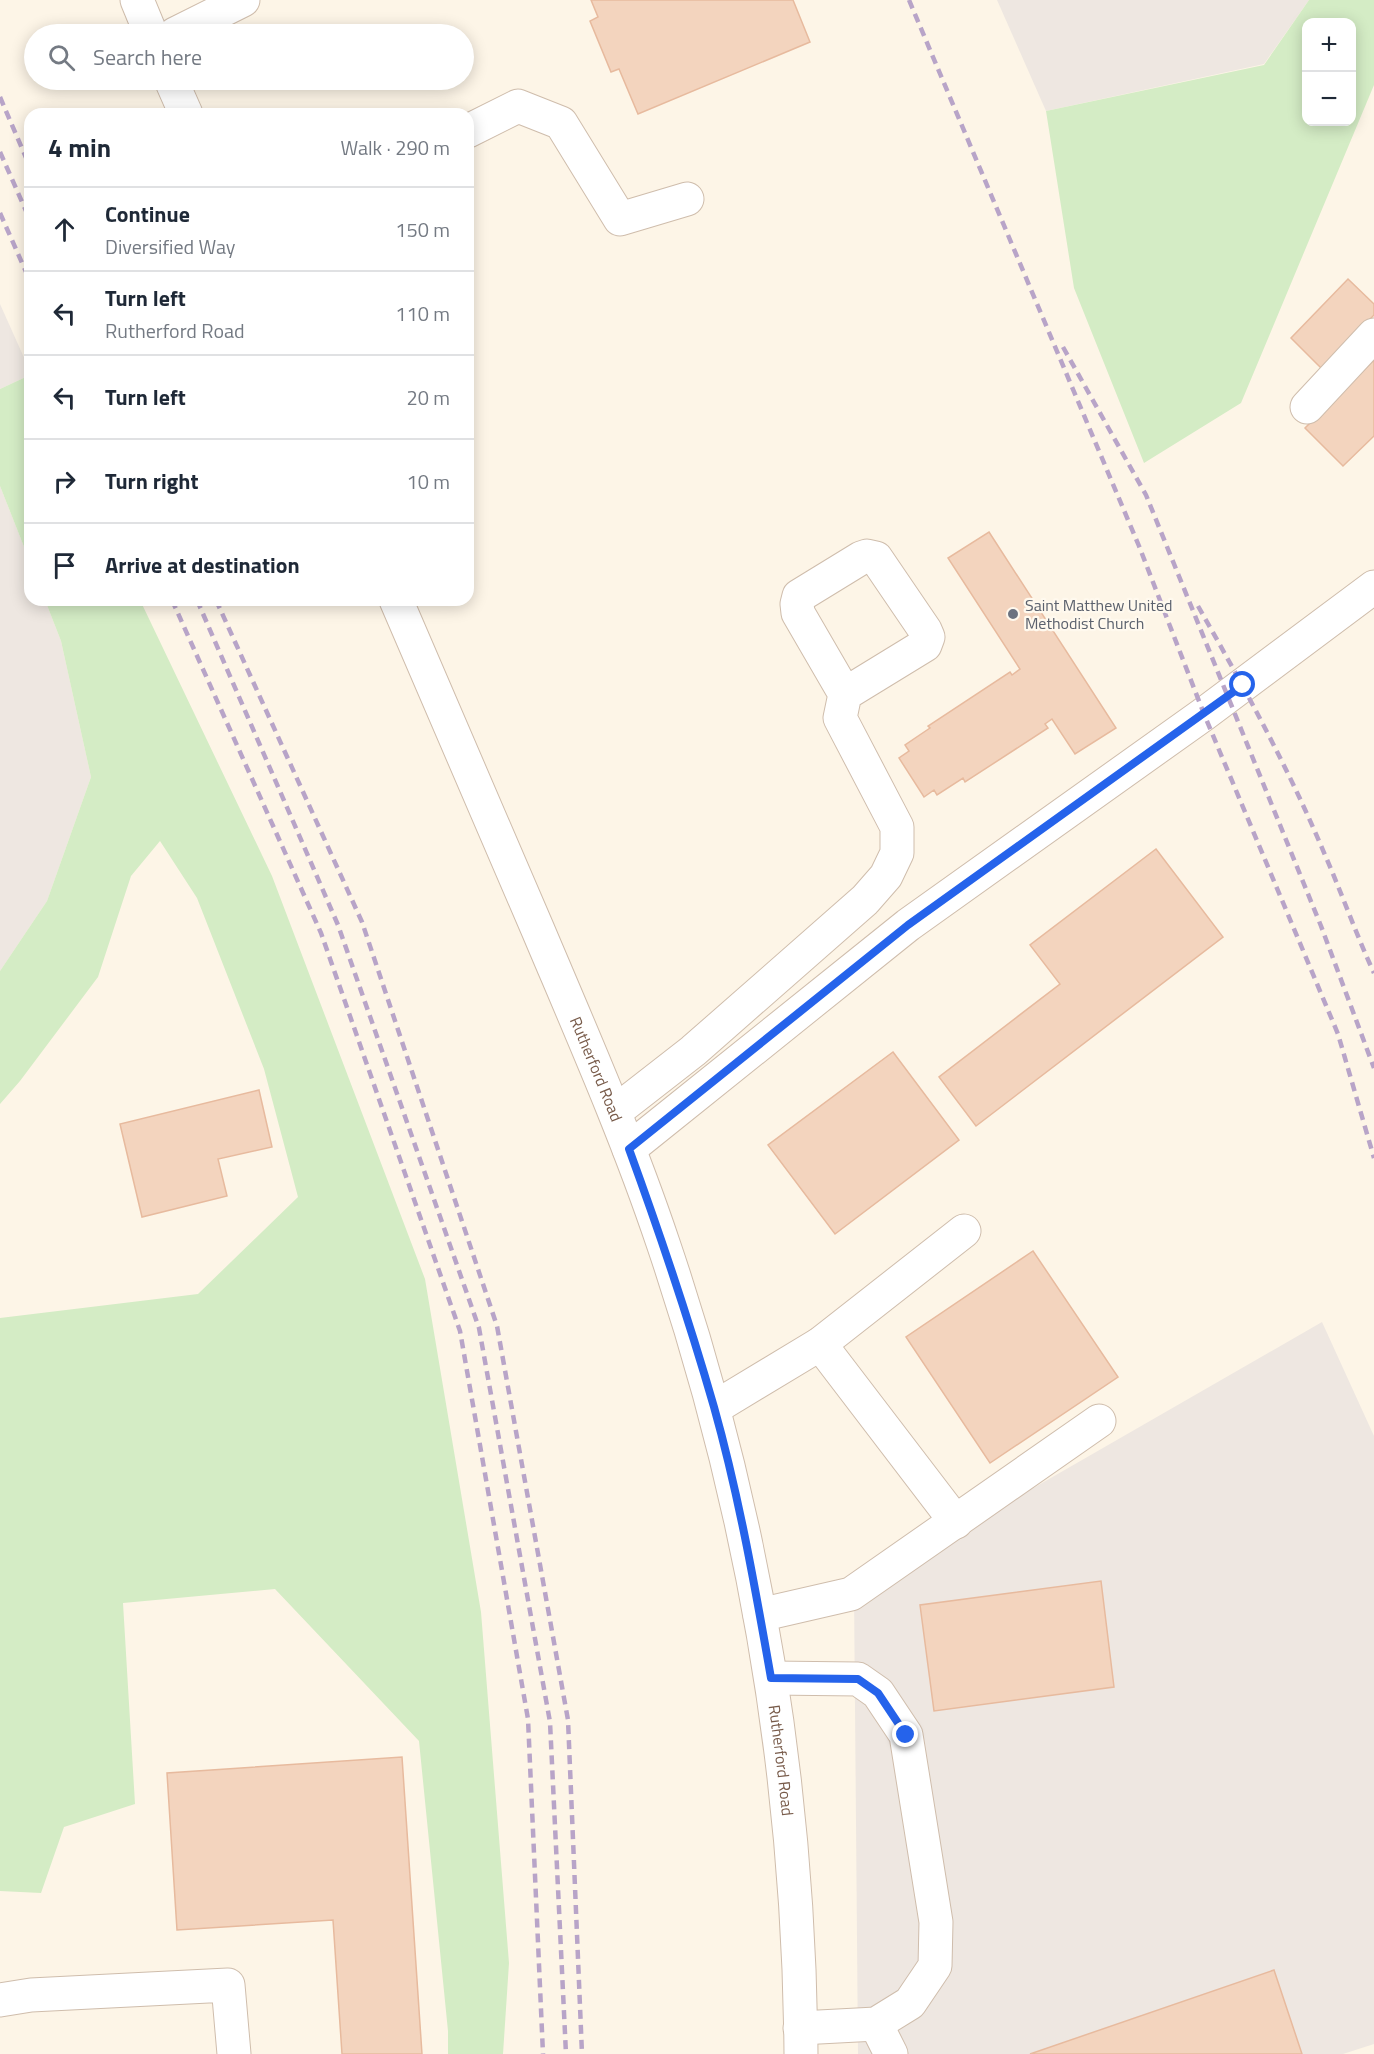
<!DOCTYPE html>
<html lang="en">
<head>
<meta charset="utf-8">
<style>
	body { margin:0; font-family:"Titillium Web",sans-serif; background:#f2f2f3; color:#1f2937 }
	.controls { position:absolute; right:18px; top:18px; display:grid; overflow:hidden; border-radius:12px; box-shadow:0 3px 15px #0003 }
	.controls button { width:54px; height:54px; display:grid; place-items:center; padding:0; border:0; border-bottom:2px solid #e0e1e3; background:#fff; color:#1f2937; font:30px sans-serif }
	.stop { position:absolute; width:18px; height:18px; margin:-14px; border:4px solid #2563eb; border-radius:50%; background:#fff }
	.stop.end { background:#2563eb; border-color:#fff; box-shadow:0 2px 6px #0008 }
	.list { margin:0; padding:0; list-style:none }
	h2 { display:flex; justify-content:space-between; align-items:center; height:78px; margin:0; padding:0 24px; font-size:26px }
	h2 small { font-size:20px; font-weight:400; color:#747a83 }
	.list li { display:grid; grid-template-columns:39px 1fr auto; gap:18px; align-items:center; box-sizing:border-box; height:84px; padding:0 24px; border-top:2px solid #e0e1e3 }
	.list b { display:block; font-size:22px; white-space:nowrap }
	.list p { margin:0; font-size:20px; white-space:nowrap; color:#747a83 }
	.list em { font-size:20px; font-style:normal; color:#747a83 }
	.icon { flex:none; width:33px; height:33px; fill:none; stroke:currentColor; stroke-width:2; stroke-linecap:round; stroke-linejoin:round }
	.map { position:relative; flex:none; width:1374px; height:2054px; overflow:hidden }
	.search { position:absolute; background:#fff; box-shadow:0 3px 15px #0003; left:24px; top:24px; width:450px; height:66px; display:flex; align-items:center; gap:15px; box-sizing:border-box; padding:0 21px; border-radius:33px; color:#747a83; font-size:22px }
	.panel { position:absolute; background:#fff; box-shadow:0 3px 15px #0003; left:24px; top:108px; width:450px; height:498px; border-radius:18px }
	.map>svg:first-child { display:block }
	.industrial { fill:#eee7e1 }
	.green { fill:#d4ecc5; fill-rule:evenodd }
	.building { fill:#f3d4be; stroke:#e7ba9e; stroke-width:1.5 }
	.lines { fill:none; stroke-linecap:round; stroke-linejoin:round }
	.minor-casing { stroke:#cfbdac; stroke-width:35 }
	.minor { stroke:#fff; stroke-width:33 }
	.rail { stroke:#b8a4c8; stroke-width:4.5; stroke-dasharray:9 6; stroke-linecap:butt }
	.route { stroke:#2563eb; stroke-width:8 }
	.worship-dot { fill:#6b7280; stroke:#fff9ee; stroke-width:2 }
	.labels { text-anchor:middle; dominant-baseline:central; stroke-width:4.5; stroke-linejoin:round; paint-order:stroke }
	.worship-label { font-size:16px; fill:#5b616d; stroke:#fff9ee; text-anchor:start }
	.street-label { font-size:16px; fill:#785b4a; stroke:#fff9ee }
</style>
</head>
<body>
<div class="map">
<svg width="1374" height="2054" viewBox="0 0 1374 2054">
	<rect width="100%" height="100%" fill="#fdf5e7"/>
	<g class="industrial">
		<polygon points="997,0 1309,0 1264,64 1046,111"/>
		<polygon points="0,304 30,371 30,375 0,389"/>
		<polygon points="0,486 30,562 30,600 45,600 61,641 91,777 47,901 0,971"/>
		<polygon points="1322,1322 1374,1436 1374,2044 1343,2054 858,2054 854,1591"/>
	</g>
	<g class="green">
		<path d="M 1309,0 L 1374,0 L 1374,85 L 1241,403 L 1144,463 L 1074,288 L 1046,111 L 1264,65 ZM 1306,22 L 1352,22 L 1352,122 L 1306,122 Z"/>
		<polygon points="30,375 30,562 0,486 0,389"/>
		<polygon points="45,600 140,600 272,876 425,1279 481,1612 509,1963 503,2054 448,2054 448,2031 419,1741 275,1589 123,1603 135,1804 64,1827 41,1893 0,1891 0,1318 198,1294 298,1197 264,1069 197,898 160,841 131,876 98,977 20,1081 0,1104 0,971 47,901 91,777 61,641"/>
	</g>
	<g class="building">
		<polygon points="591,0 793,0 810,42 638,114 619,69 611,72 590,21 598,17"/>
		<polygon points="1348,279 1374,304 1374,315 1322,369 1291,338"/>
		<polygon points="1374,360 1374,436 1343,466 1305,428"/>
		<polygon points="989,532 1116,728 1075,754 1052,719 1045,724 1048,728 965,782 963,778 937,795 934,790 924,797 899,758 909,751 905,745 930,728 928,726 1010,672 1012,675 1020,669 948,558"/>
		<polygon points="1156,849 1223,937 976,1126 939,1077 1060,984 1030,945"/>
		<polygon points="893,1052 959,1140 835,1234 768,1145"/>
		<polygon points="259,1090 272,1147 218,1159 227,1196 142,1217 120,1124"/>
		<polygon points="1033,1251 1118,1377 990,1463 906,1337"/>
		<polygon points="1101,1581 1114,1687 934,1711 920,1605"/>
		<polygon points="402,1757 422,2054 342,2054 333,1920 177,1930 167,1773"/>
		<polygon points="1274,1970 1302,2054 1030,2054"/>
	</g>
	<g class="lines">
		<g class="minor-casing">
			<g id="minor">
				<polyline points="137,0 151,34"/>
				<polyline points="175,34 243,0"/>
				<polyline points="171,80 186,114"/>
				<polyline points="468,131 518,106 561,123 620,219 687,199"/>
				<polyline points="1307,407 1374,335"/>
				<path id="s1" d="M 396,600 C 443,710 490,820 538,930 C 582,1034 627,1136 663,1243 C 752,1505 799,1777 801,2054"/>
				<polyline points="616,1111 693,1051 865,900 886,876 897,853 897,827 840,718 845,694 798,613 797,604 799,596 861,558 867,556 876,558 925,630 928,637 925,645 845,694"/>
				<polyline points="629,1149 908,925 1204,714 1374,587"/>
				<polyline points="820,1344 956,1522"/>
				<polyline points="714,1408 820,1344 964,1231"/>
				<polyline points="760,1615 851,1594 1099,1421"/>
				<polyline points="771,1678 858,1679 878,1693 906,1735 936,1922 935,1966 910,2003 876,2024 800,2028"/>
				<polyline points="0,2000 31,1995 228,1985 234,2054"/>
				<polyline points="876,2024 891,2054"/>
			</g>
		</g>
		<use href="#minor" class="minor"/>
		<g class="rail">
			<polyline points="909,0 1139,546 1204,714 1338,1034 1374,1158"/>
			<polyline points="0,97 30,167"/>
			<polyline points="0,152 30,220"/>
			<polyline points="0,213 30,281"/>
			<polyline points="1063,347 1146,495 1321,926 1374,1068"/>
			<polyline points="172,600 321,933 460,1331 528,1719 543,2054"/>
			<polyline points="197,600 338,925 479,1328 550,1722 566,2054"/>
			<polyline points="216,600 362,922 497,1326 568,1720 582,2054"/>
			<path d="M 1198,606 C 1244,687 1289,769 1325,855 C 1342,894 1356,934 1374,973"/>
		</g>
	</g>
	<g class="lines">
		<path class="route" d="M 906,1735 L 878,1693 L 858,1679 L 771,1678 C 755,1587 739,1496 714,1407 C 689,1320 660,1234 629,1149 L 908,925 L 1243,685"/>
	</g>
	<circle class="worship-dot" cx="1013" cy="614" r="6"/>
	<g class="labels">
		<g class="worship-label">
			<text x="1025" y="605">Saint Matthew United<tspan x="1025" dy="18">Methodist Church</tspan></text>
		</g>
		<g class="street-label">
			<text stroke="none"><textPath href="#s1" startOffset="510">Rutherford Road</textPath></text>
			<text stroke="none"><textPath href="#s1" startOffset="1228">Rutherford Road</textPath></text>
		</g>
	</g>
</svg>
<div class="controls">
<button>+</button>
<button>−</button>
</div>
<div class="stop" style="left:1243px;top:685px"></div>
<div class="stop end" style="left:906px;top:1735px"></div>
<div class="search"><svg class="icon" aria-label="search" viewBox="0 0 24 24"><circle cx="10" cy="10" r="6"/><path d="M15 15l6 6"/></svg>Search here</div>
<section class="panel">
<h2>4 min<small>Walk · 290 m</small></h2>
<ul class="list">
<li><svg class="icon" aria-label="ahead" viewBox="0 0 24 24"><path d="M12 20V5M6 11l6-6 6 6"/></svg><div><b>Continue</b><p>Diversified Way</p></div><em>150 m</em></li>
<li><svg class="icon" aria-label="left" viewBox="0 0 24 24"><path d="M17 20v-9H6M10 6l-5 5 5 5"/></svg><div><b>Turn left</b><p>Rutherford Road</p></div><em>110 m</em></li>
<li><svg class="icon" aria-label="left" viewBox="0 0 24 24"><path d="M17 20v-9H6M10 6l-5 5 5 5"/></svg><div><b>Turn left</b></div><em>20 m</em></li>
<li><svg class="icon" aria-label="right" viewBox="0 0 24 24"><path d="M7 20v-9h11M14 6l5 5-5 5"/></svg><div><b>Turn right</b></div><em>10 m</em></li>
<li><svg class="icon" aria-label="arrive" viewBox="0 0 24 24"><path d="M6 21V4h12l-3 4 3 4H6"/></svg><div><b>Arrive at destination</b></div></li>
</ul>
</section>
</div>
</body>
</html>
